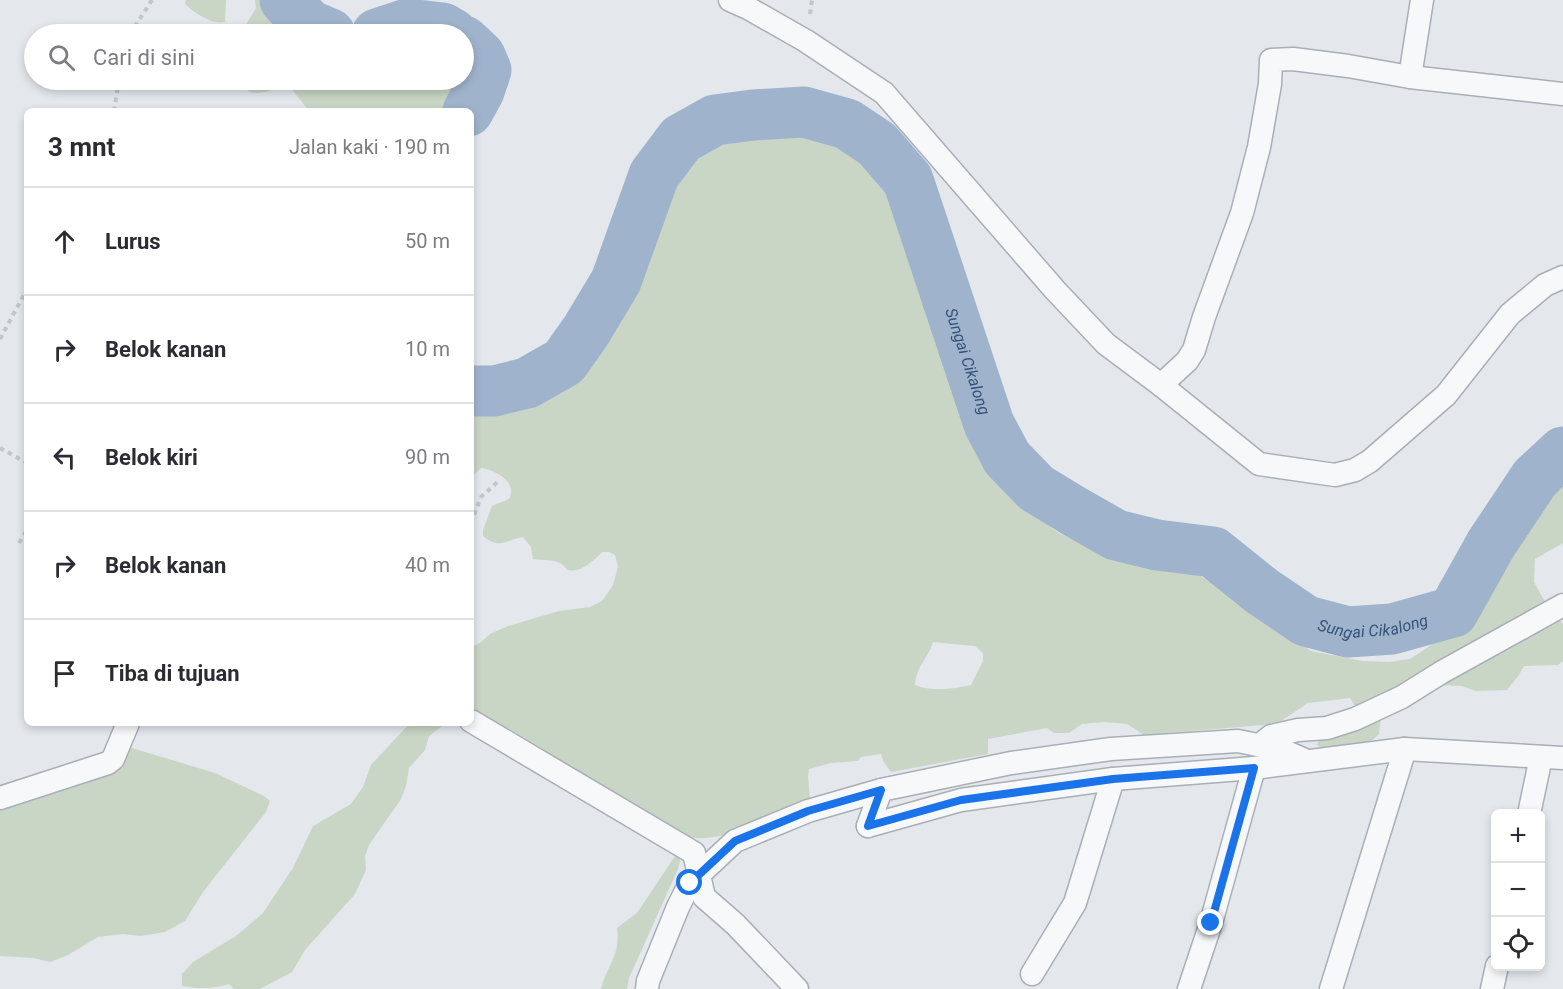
<!DOCTYPE html>
<html lang="id">
<head>
<meta charset="utf-8">
<style>
	body { margin:0; font-family:Roboto,sans-serif; background:#f7f7f7; color:#2b2b33 }
	.controls { position:absolute; right:18px; bottom:18px; display:grid; overflow:hidden; border-radius:9px; box-shadow:0 3px 9px #0003 }
	.controls button { width:54px; height:54px; display:grid; place-items:center; padding:0; border:0; border-bottom:2px solid #e1e1e2; background:#fff; color:#2b2b33; font:30px sans-serif }
	.stop { position:absolute; width:18px; height:18px; margin:-14px; border:4px solid #1a73e8; border-radius:50%; background:#fff }
	.stop.end { background:#1a73e8; border-color:#fff; box-shadow:0 2px 6px #0008 }
	.list { margin:0; padding:0; list-style:none }
	h2 { display:flex; justify-content:space-between; align-items:center; height:78px; margin:0; padding:0 24px; font-size:26px }
	h2 small { font-size:20px; font-weight:400; color:#7c7c81 }
	.list li { display:grid; grid-template-columns:39px 1fr auto; gap:18px; align-items:center; box-sizing:border-box; height:108px; padding:0 24px; border-top:2px solid #e1e1e2 }
	.list b { display:block; font-size:22px; white-space:nowrap }
	.list em { font-size:20px; font-style:normal; color:#7c7c81 }
	.icon { flex:none; width:33px; height:33px; fill:none; stroke:currentColor; stroke-width:2; stroke-linecap:round; stroke-linejoin:round }
	.map { position:relative; flex:none; width:1563px; height:989px; overflow:hidden }
	.search { position:absolute; background:#fff; box-shadow:0 3px 9px #0003; left:24px; top:24px; width:450px; height:66px; display:flex; align-items:center; gap:15px; box-sizing:border-box; padding:0 21px; border-radius:33px; color:#7c7c81; font-size:22px }
	.panel { position:absolute; background:#fff; box-shadow:0 3px 9px #0003; left:24px; top:108px; width:450px; height:618px; border-radius:9px }
	.map>svg:first-child { display:block }
	.green { fill:#c9d6c5; fill-rule:evenodd }
	.lines { fill:none; stroke-linecap:round; stroke-linejoin:round }
	.river { stroke:#9fb4cc; stroke-width:51 }
	.minor-casing { stroke:#a9aeb7; stroke-width:25 }
	.path { stroke:#c2c5cb; stroke-width:4; stroke-dasharray:4.5 4.5; stroke-linecap:butt }
	.minor { stroke:#f7f8fa; stroke-width:22 }
	.route { stroke:#1a73e8; stroke-width:8 }
	.labels { text-anchor:middle; dominant-baseline:central; stroke-width:4.5; stroke-linejoin:round; paint-order:stroke }
	.water-label { font-size:16px; font-style:italic; fill:#34527a; stroke:#f4f6f9 }
</style>
</head>
<body>
<div class="map">
<svg width="1563" height="989" viewBox="0 0 1563 989">
	<rect width="100%" height="100%" fill="#e4e7ec"/>
	<g class="green">
		<path d="M 186,0 L 226,0 L 225,22 C 212,25 194,13 185,4 Z"/>
		<polygon points="255,0 268,0 269,5 286,19 299,34 240,34 256,8"/>
		<path d="M 464,56 L 473,63 L 477,79 L 465,93 L 440,111 L 309,111 L 290,87 C 277,85 266,96 249,92 L 245,87 L 246,80 L 464,80 Z"/>
		<path d="M 781,135 L 800,135 L 836,142 L 870,157 L 894,186 L 909,215 L 922,260 L 932,277 L 941,334 L 958,392 L 972,421 L 987,466 L 1016,502 L 1059,533 L 1087,546 L 1127,557 L 1159,557 L 1189,569 L 1212,583 L 1236,590 L 1259,604 L 1292,639 L 1311,651 L 1363,661 L 1389,662 L 1410,659 L 1445,636 L 1462,621 L 1490,584 L 1502,546 L 1549,495 L 1563,477 L 1563,543 L 1535,559 L 1534,582 L 1545,602 L 1563,624 L 1563,661 L 1558,665 L 1524,666 L 1519,675 L 1507,690 L 1475,691 L 1462,686 L 1435,685 L 1383,699 L 1379,734 L 1365,747 L 1327,752 L 1317,745 L 1320,737 L 1356,708 L 1350,698 L 1308,703 L 1281,721 L 1264,725 L 1144,735 L 1127,724 L 1104,722 L 1082,724 L 1069,733 L 1054,733 L 1047,728 L 988,739 L 988,754 L 891,772 L 883,761 L 881,754 L 861,757 L 858,761 L 831,763 L 809,769 L 808,776 L 810,798 L 803,803 C 768,817 725,844 687,837 L 471,712 L 471,647 L 480,643 L 490,634 L 508,626 L 559,611 L 590,607 L 602,601 L 613,585 L 618,567 L 615,555 L 609,552 L 603,552 C 592,561 582,573 567,570 C 561,558 545,561 533,559 L 531,547 L 523,537 C 506,540 500,550 483,536 L 483,530 L 492,506 L 509,499 C 518,482 496,470 481,468 L 471,478 L 471,403 L 490,407 L 529,399 L 564,372 L 591,341 L 624,285 L 647,240 L 671,172 L 693,154 L 715,146 L 752,137 ZM 933,642 L 975,646 L 983,653 L 983,661 L 971,685 C 954,689 932,692 915,685 C 916,666 928,659 933,642 Z"/>
		<path d="M 410,723 L 446,723 L 429,736 L 425,750 L 409,768 L 406,786 L 401,799 L 369,845 L 365,856 L 366,870 L 355,894 L 305,950 L 292,972 L 260,989 L 234,989 L 229,984 C 213,989 198,989 182,986 L 182,974 L 193,962 L 236,936 L 263,913 L 293,868 L 313,826 L 351,804 L 363,787 L 371,765 Z"/>
		<polygon points="125,746 215,773 264,796 270,801 266,812 203,892 185,921 165,932 141,936 123,934 98,937 68,955 50,962 33,958 0,956 0,804 61,785 104,777 115,770"/>
		<path d="M 677,853 L 680,860 L 678,869 L 629,978 L 627,989 L 601,989 C 607,965 621,955 617,928 L 637,913 Z"/>
	</g>
	<g class="lines">
		<g class="river">
			<polyline points="285,0 309,25 330,34"/>
			<polyline points="377,34 407,24 443,28 453,34"/>
			<polyline points="464,41 480,56 486,70 479,91 468,111"/>
			<path id="s1" d="M 471,391 L 494,391 L 527,383 L 564,362 L 586,331 L 616,281 L 654,175 L 681,139 L 715,120 L 753,115 L 804,112 L 847,124 L 877,144 L 908,180 L 989,424 L 1007,458 L 1036,488 L 1072,510 L 1116,535 L 1157,545 L 1213,552 L 1263,592 L 1306,621 L 1348,632 L 1392,629 L 1453,612 L 1491,544 L 1535,478 L 1563,452"/>
		</g>
		<g class="minor-casing">
			<g id="minor">
				<polyline points="730,0 748,8 806,41 884,93 1055,290 1106,344 1161,385 1259,464 1335,475 1355,470 1370,461 1446,395 1510,314 1545,285 1563,277"/>
				<polyline points="1410,77 1422,0"/>
				<polyline points="1161,385 1187,361 1194,350 1204,317 1242,213 1259,147 1270,84 1271,60 1293,59 1348,66 1410,77 1563,94"/>
				<polyline points="471,721 694,853 704,897 735,924 797,989"/>
				<polyline points="1261,744 1271,736 1298,730 1327,728 1355,719 1402,697 1442,672 1563,605"/>
				<polyline points="0,798 108,763 113,759 128,723"/>
				<polyline points="1529,814 1541,757"/>
				<polyline points="868,826 961,800 1113,779 1254,768 1405,749 1563,758"/>
				<polyline points="868,826 881,790 1011,763 1111,749 1238,741 1282,750 1305,760"/>
				<polyline points="1032,974 1075,903 1113,779"/>
				<polyline points="647,989 648,981 678,907 690,883 735,841 808,811 881,790"/>
				<polyline points="1189,989 1211,923 1254,768"/>
				<polyline points="1331,989 1405,749"/>
				<polyline points="1492,989 1497,966"/>
			</g>
		</g>
		<g class="path">
			<polyline points="810,14 812,0"/>
			<polyline points="130,34 152,0"/>
			<polyline points="114,111 119,80"/>
			<polyline points="0,339 27,289"/>
			<polyline points="0,448 27,463"/>
			<polyline points="471,523 481,497 500,480"/>
			<polyline points="19,543 27,530"/>
		</g>
		<use href="#minor" class="minor"/>
	</g>
	<g class="lines">
		<polyline class="route" points="690,883 735,841 808,811 881,790 868,826 961,800 1113,779 1254,768 1211,923"/>
	</g>
	<g class="labels">
		<g class="water-label">
			<text stroke="none"><textPath href="#s1" startOffset="801">Sungai Cikalong</textPath></text>
			<text stroke="none"><textPath href="#s1" startOffset="1323">Sungai Cikalong</textPath></text>
		</g>
	</g>
</svg>
<div class="controls">
<button>+</button>
<button>−</button>
<button><svg class="icon" aria-label="locate" viewBox="0 0 24 24"><circle cx="12" cy="12" r="6"/><path d="M12 2v4M12 18v4M2 12h4M18 12h4"/></svg></button>
</div>
<div class="stop" style="left:690px;top:883px"></div>
<div class="stop end" style="left:1211px;top:923px"></div>
<div class="search"><svg class="icon" aria-label="search" viewBox="0 0 24 24"><circle cx="10" cy="10" r="6"/><path d="M15 15l6 6"/></svg>Cari di sini</div>
<section class="panel">
<h2>3 mnt<small>Jalan kaki · 190 m</small></h2>
<ul class="list">
<li><svg class="icon" aria-label="ahead" viewBox="0 0 24 24"><path d="M12 20V5M6 11l6-6 6 6"/></svg><div><b>Lurus</b></div><em>50 m</em></li>
<li><svg class="icon" aria-label="right" viewBox="0 0 24 24"><path d="M7 20v-9h11M14 6l5 5-5 5"/></svg><div><b>Belok kanan</b></div><em>10 m</em></li>
<li><svg class="icon" aria-label="left" viewBox="0 0 24 24"><path d="M17 20v-9H6M10 6l-5 5 5 5"/></svg><div><b>Belok kiri</b></div><em>90 m</em></li>
<li><svg class="icon" aria-label="right" viewBox="0 0 24 24"><path d="M7 20v-9h11M14 6l5 5-5 5"/></svg><div><b>Belok kanan</b></div><em>40 m</em></li>
<li><svg class="icon" aria-label="arrive" viewBox="0 0 24 24"><path d="M6 21V4h12l-3 4 3 4H6"/></svg><div><b>Tiba di tujuan</b></div></li>
</ul>
</section>
</div>
</body>
</html>
